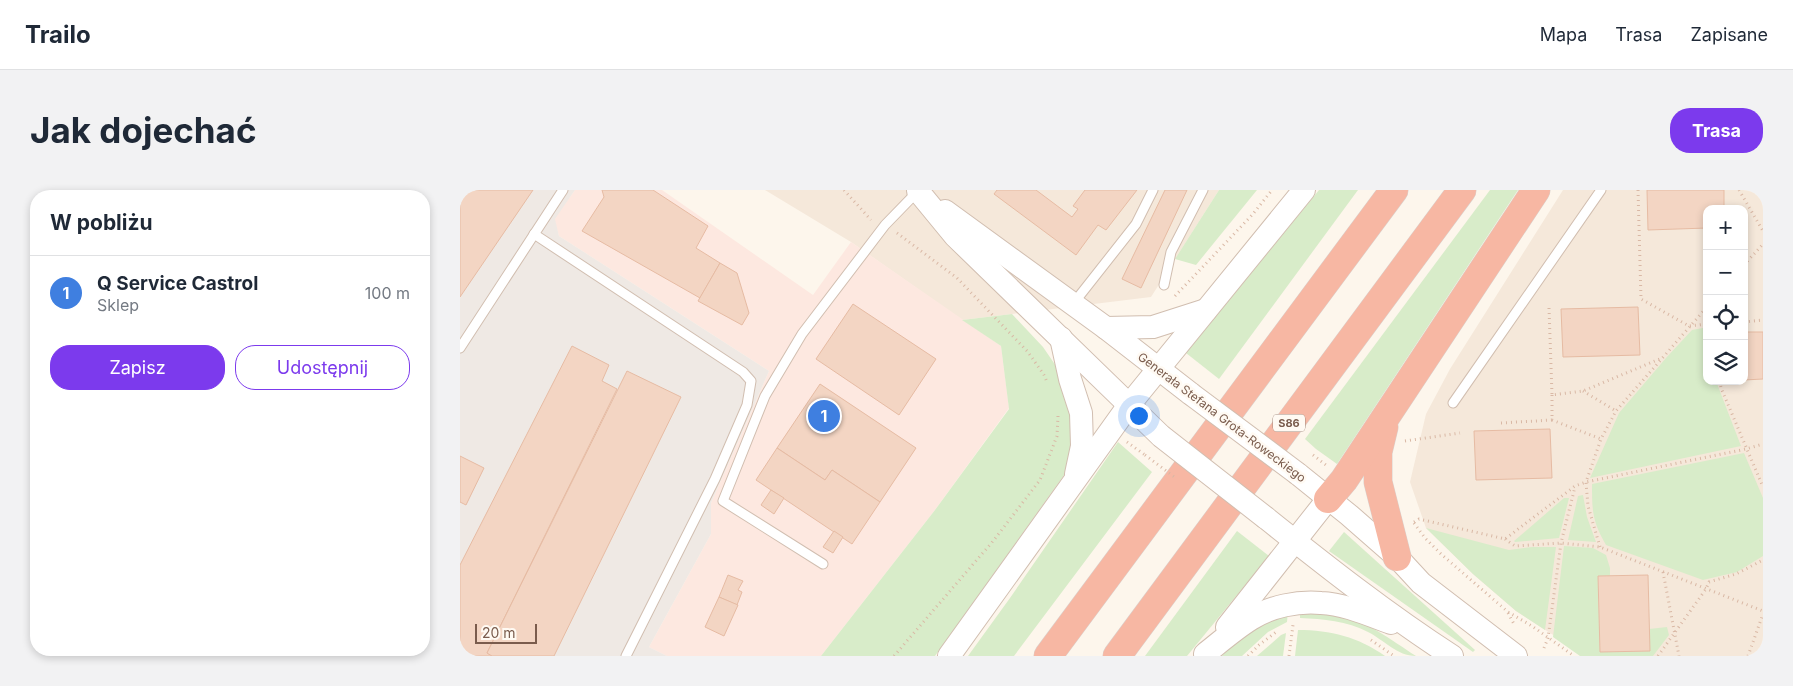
<!DOCTYPE html>
<html lang="pl">
<head>
<meta charset="utf-8">
<style>
	body { margin:0; font-family:Inter,sans-serif; background:#f2f2f3; color:#1f2937 }
	.controls { position:absolute; right:15px; top:15px; display:grid; overflow:hidden; border-radius:10px; box-shadow:0 2px 8px #0003 }
	.controls button { width:45px; height:45px; display:grid; place-items:center; padding:0; border:0; border-bottom:1px solid #e0e1e3; background:#fff; color:#1f2937; font:25px sans-serif }
	.scale { position:absolute; left:15px; bottom:12px; width:62px; box-sizing:border-box; padding-left:5px; border:2px solid #7a5c4d; border-top:0; font-size:14px; line-height:18px; white-space:nowrap; color:#7a5c4d; -webkit-text-stroke:4px #fffaf3; paint-order:stroke }
	.you { position:absolute; left:678px; top:225px; width:18px; height:18px; margin:-12px; border:4px solid #fff; border-radius:50%; background:#1a73e8; box-shadow:0 0 0 8px #1a73e833 }
	.badge { display:grid; place-items:center; width:32px; height:32px; border-radius:50%; background:#7c3aed; color:#fff; font-size:16px; font-weight:700 }
	.pin { position:absolute; translate:-50% -50%; border:2px solid #fff; box-shadow:0 1px 5px #0006 }
	.list { margin:0; padding:0; list-style:none }
	h2 { display:flex; justify-content:space-between; align-items:center; height:65px; margin:0; padding:0 20px; font-size:21px }
	h2 small { font-size:16px; font-weight:400; color:#747a83 }
	.list li { display:grid; grid-template-columns:32px 1fr auto; gap:15px; align-items:center; box-sizing:border-box; height:75px; padding:0 20px; border-top:1px solid #e0e1e3 }
	.list b { display:block; font-size:19px; white-space:nowrap }
	.list p { margin:0; font-size:16px; white-space:nowrap; color:#747a83 }
	.list em { font-size:16px; font-style:normal; color:#747a83 }
	.actions { display:flex; gap:10px; padding:15px 20px }
	.actions a { flex:1; padding:11px 0; border:1px solid #7c3aed; border-radius:20px; text-align:center; font-size:18px; color:#7c3aed }
	.actions .main { background:#7c3aed; color:#fff }
	.icon { flex:none; width:28px; height:28px; fill:none; stroke:currentColor; stroke-width:2; stroke-linecap:round; stroke-linejoin:round }
	.map { position:relative; flex:none; width:1303px; height:466px; overflow:hidden; border-radius:20px }
	header { display:flex; align-items:center; gap:30px; box-sizing:border-box; height:70px; padding:0 25px; background:#fff; border-bottom:1px solid #e0e1e3 }
	header strong { font-size:24px }
	nav { display:flex; gap:28px; margin-inline-start:auto; font-size:18px }
	.intro { display:flex; align-items:center; justify-content:space-between; box-sizing:border-box; height:120px; padding:0 30px }
	h1 { margin:0; font-size:35px }
	.button { padding:12px 22px; border-radius:20px; background:#7c3aed; color:#fff; font-size:18px; font-weight:700 }
	main { display:flex; gap:30px; padding:0 30px }
	aside { flex:1; background:#fff; border-radius:20px; box-shadow:0 2px 8px #0003 }
	.map>svg:first-child { display:block }
	.residential { fill:#f5e8da; fill-rule:evenodd }
	.commercial { fill:#fde8e0 }
	.industrial { fill:#efe9e4 }
	.green { fill:#d8ecc9 }
	.building { fill:#f3d5c3; stroke:#e6bba3 }
	.lines { fill:none; stroke-linecap:round; stroke-linejoin:round }
	.service-casing { stroke:#d1beb0; stroke-width:11 }
	.tertiary-casing { stroke:#d1beb0; stroke-width:24 }
	.motorway-casing { stroke:#dad1cd; stroke-width:29 }
	.path { stroke:#d9b8a5; stroke-width:3; stroke-dasharray:1 4; stroke-linecap:butt }
	.service { stroke:#fff; stroke-width:9 }
	.tertiary { stroke:#fff; stroke-width:22 }
	.motorway { stroke:#f7b7a3; stroke-width:28 }
	.tertiary-bridge-casing { stroke:#d1beb0; stroke-width:24; stroke-linecap:butt }
	.path-bridge { stroke:#d9b8a5; stroke-width:3; stroke-dasharray:1 4; stroke-linecap:butt }
	.tertiary-bridge { stroke:#fff; stroke-width:22 }
	.labels { text-anchor:middle; dominant-baseline:central; stroke-width:5; stroke-linejoin:round; paint-order:stroke }
	.shield { fill:#fffaf3; stroke:#a28b7f; stroke-width:1 }
	.shield-label { font-size:11px; font-weight:bold; fill:#7a5c4d }
	.street-label { font-size:12px; fill:#7a5c4d; stroke:#fffaf3 }
</style>
</head>
<body>
<header>
<strong>Trailo</strong>
<nav><a>Mapa</a><a>Trasa</a><a>Zapisane</a></nav>
</header>
<div class="intro"><h1>Jak dojechać</h1><a class="button">Trasa</a></div>
<main>
<aside>
<h2>W pobliżu<small></small></h2>
<ul class="list">
<li><span class="badge" style="background:#3f7fe0">1</span><div><b>Q Service Castrol</b><p>Sklep</p></div><em>100 m</em></li>
</ul>
<div class="actions"><a class="main">Zapisz</a><a>Udostępnij</a></div>
</aside>
<div class="map">
<svg width="1303" height="466" viewBox="0 0 1303 466">
	<rect width="100%" height="100%" fill="#fdf6ec"/>
	<g class="residential">
		<polygon points="305,0 759,0 691,107 502,130 391,52"/>
		<path d="M 1103,0 L 1303,0 L 1303,466 L 1126,466 L 1056,421 L 1013,384 L 966,338 L 950,292 L 966,224 L 990,179 ZM 1247,19 L 1284,19 L 1284,191 L 1247,191 Z"/>
	</g>
	<polygon class="commercial" points="115,0 202,0 353,105 391,52 541,156 549,218 475,320 361,466 207,466 189,457 251,344 251,313 309,181 99,46 94,29"/>
	<polygon class="industrial" points="0,0 115,0 95,29 99,46 309,181 251,313 251,344 189,457 207,466 0,466"/>
	<g class="green">
		<polygon points="759,0 797,0 736,75 715,69"/>
		<polygon points="859,0 898,0 759,189 726,163"/>
		<polygon points="1030,0 1058,0 877,274 856,259 845,249"/>
		<polygon points="552,124 583,157 596,176 607,202 613,237 607,281 475,466 361,466 475,320 549,219 541,156 502,130"/>
		<polygon points="1243,138 1247,139 1247,191 1256,191 1281,256 1130,288 1159,223 1206,168 1232,140"/>
		<polygon points="658,252 692,282 554,466 508,466 550,408"/>
		<path d="M 1284,263 L 1303,308 L 1303,366 L 1277,382 L 1243,390 L 1146,355 C 1132,331 1132,320 1132,294 Z"/>
		<polygon points="1123,305 1127,327 1136,352 1108,350 1118,306"/>
		<polygon points="1104,308 1109,308 1099,348 1055,352 1054,351"/>
		<polygon points="966,338 1049,360 1072,357 1096,357 1085,440 1056,421 1013,384"/>
		<polygon points="777,341 809,366 727,466 685,466"/>
		<polygon points="884,342 1015,460 1013,462 869,361"/>
		<polygon points="1104,356 1133,358 1146,365 1150,378 1150,386 1138,386 1140,462 1189,461 1189,439 1207,437 1209,445 1193,466 1120,466 1093,447"/>
		<path d="M 840,420 C 852,422 864,422 875,424 C 905,429 931,450 956,466 C 937,466 924,450 908,442 C 887,431 863,429 840,428 Z"/>
		<polygon points="828,421 827,432 808,442 782,466 762,466 778,446"/>
		<path d="M 838,440 C 871,440 898,447 925,466 L 835,466 Z"/>
		<polygon points="826,443 823,466 797,466 821,445"/>
	</g>
	<g class="building">
		<polygon points="0,0 73,0 0,107"/>
		<polygon points="142,0 193,0 248,36 236,58 260,73 240,108 122,41 144,7"/>
		<polygon points="537,0 576,0 612,27 618,19 613,16 625,0 677,0 646,40 638,35 616,65 534,4"/>
		<polygon points="705,0 727,0 681,98 662,89"/>
		<polygon points="1187,0 1264,0 1264,19 1247,19 1247,38 1188,40"/>
		<polygon points="260,73 277,83 289,123 282,135 238,111"/>
		<polygon points="393,114 476,169 439,225 356,169"/>
		<polygon points="1178,117 1180,165 1103,167 1101,119"/>
		<polygon points="1284,142 1303,142 1303,189 1284,190"/>
		<polygon points="112,156 149,175 142,191 157,199 27,463 32,466 0,466 0,375"/>
		<polygon points="167,181 221,207 94,466 32,466 27,463"/>
		<polygon points="360,194 456,258 420,312 372,280 365,290 317,258"/>
		<polygon points="1090,239 1092,288 1016,290 1014,241"/>
		<polygon points="317,258 365,290 372,280 420,312 392,354 296,290"/>
		<polygon points="0,266 24,278 6,315 0,312"/>
		<polygon points="311,300 324,308 314,324 301,315"/>
		<polygon points="374,341 383,347 373,363 363,357"/>
		<polygon points="268,385 283,391 278,400 282,402 277,415 259,407"/>
		<polygon points="1188,385 1190,461 1140,462 1138,386"/>
		<polygon points="259,407 278,415 264,446 245,437"/>
	</g>
	<g class="lines">
		<g class="service-casing">
			<g id="service">
				<polyline points="74,44 283,182 291,191 287,215 255,289 166,466"/>
				<polyline points="704,95 711,62 743,0"/>
				<polyline points="613,114 676,34 693,0"/>
				<polyline points="0,158 103,0"/>
				<polyline points="993,213 1141,0"/>
				<polyline points="363,374 263,311 305,206 342,144 425,35 458,1"/>
			</g>
		</g>
		<g class="tertiary-casing">
			<g id="tertiary">
				<polyline points="458,1 495,46 701,246"/>
				<polyline points="485,21 646,138 731,204"/>
				<polyline points="646,138 693,137 746,120"/>
				<polyline points="601,148 610,189 621,223 622,256 616,284"/>
				<polyline points="838,284 889,325 937,367 961,393 1056,466"/>
				<path d="M 806,328 C 866,376 927,424 992,466"/>
				<polyline points="767,437 868,309"/>
				<path d="M 745,464 C 760,452 775,439 791,429 C 811,416 838,411 861,413 C 885,414 909,425 931,433"/>
				<polyline points="489,466 669,215 844,0"/>
			</g>
		</g>
		<g class="motorway-casing">
			<g id="motorway">
				<polyline points="924,237 918,262 918,292 937,367"/>
				<polyline points="868,309 884,290 1076,0"/>
				<polyline points="588,466 934,0"/>
				<polyline points="657,466 1002,0"/>
			</g>
		</g>
		<g class="path">
			<polyline points="384,0 411,30"/>
			<polyline points="1178,0 1181,109 1229,136 1247,134"/>
			<polyline points="1279,0 1303,41"/>
			<polyline points="437,43 497,88 568,162 584,185 587,192"/>
			<polyline points="1284,75 1303,54"/>
			<polyline points="715,106 793,24 812,0"/>
			<polyline points="1089,118 1092,205 1123,201 1202,168"/>
			<polyline points="1284,132 1303,130"/>
			<polyline points="1260,191 1261,198 1303,297"/>
			<polyline points="1123,201 1156,221"/>
			<polyline points="1092,205 1092,230 1141,249"/>
			<polyline points="1041,233 1092,230"/>
			<polyline points="945,251 1000,243"/>
			<polyline points="667,252 685,265"/>
			<polyline points="853,265 866,275"/>
			<polyline points="954,332 959,329 1045,349 1115,296 1126,292 1286,259 1303,254"/>
			<polyline points="954,333 965,348 981,364 1048,422 1072,436 1114,466"/>
			<polyline points="1045,349 1055,356 1101,353 1140,357 1303,421"/>
			<polyline points="1140,357 1128,316 1126,292 1141,249 1156,221 1247,117"/>
			<polyline points="1203,382 1219,466"/>
			<polyline points="1048,423 1054,434"/>
			<polyline points="911,450 934,466"/>
			<polyline points="1084,458 1088,448 1101,353 1115,297"/>
			<polyline points="434,466 534,350 580,290 597,246 598,226"/>
			<polyline points="788,466 799,455 816,442"/>
			<polyline points="829,466 833,435"/>
			<polyline points="1198,466 1246,399 1249,392 1276,384 1303,370"/>
			<polyline points="1288,466 1303,424"/>
		</g>
		<use href="#service" class="service"/>
		<use href="#tertiary" class="tertiary"/>
		<use href="#motorway" class="motorway"/>
		<g class="tertiary-bridge-casing">
			<g id="tertiary-bridge">
				<polyline points="731,204 838,284"/>
				<polyline points="701,246 806,328"/>
			</g>
		</g>
		<polyline class="path-bridge" points="685,265 717,289"/>
		<use href="#tertiary-bridge" class="tertiary-bridge"/>
	</g>
	<g class="labels">
		<rect class="shield" x="813" y="224.5" width="32" height="17" rx="4"/>
		<g class="shield-label">
			<text x="829" y="233">S86</text>
		</g>
		<g class="street-label">
			<text transform="translate(762 227) rotate(37)">Generała Stefana Grota-Roweckiego</text>
		</g>
	</g>
</svg>
<div class="controls">
<button>+</button>
<button>−</button>
<button><svg class="icon" aria-label="locate" viewBox="0 0 24 24"><circle cx="12" cy="12" r="6"/><path d="M12 2v4M12 18v4M2 12h4M18 12h4"/></svg></button>
<button><svg class="icon" aria-label="layers" viewBox="0 0 24 24"><path d="M12 4l9 5-9 5-9-5zM3 14l9 5 9-5"/></svg></button>
</div>
<div class="scale">20 m</div>
<div class="you"></div>
<div class="pin badge" style="left:364px;top:226px;background:#3f7fe0">1</div>
</div>
</main>
</body>
</html>
